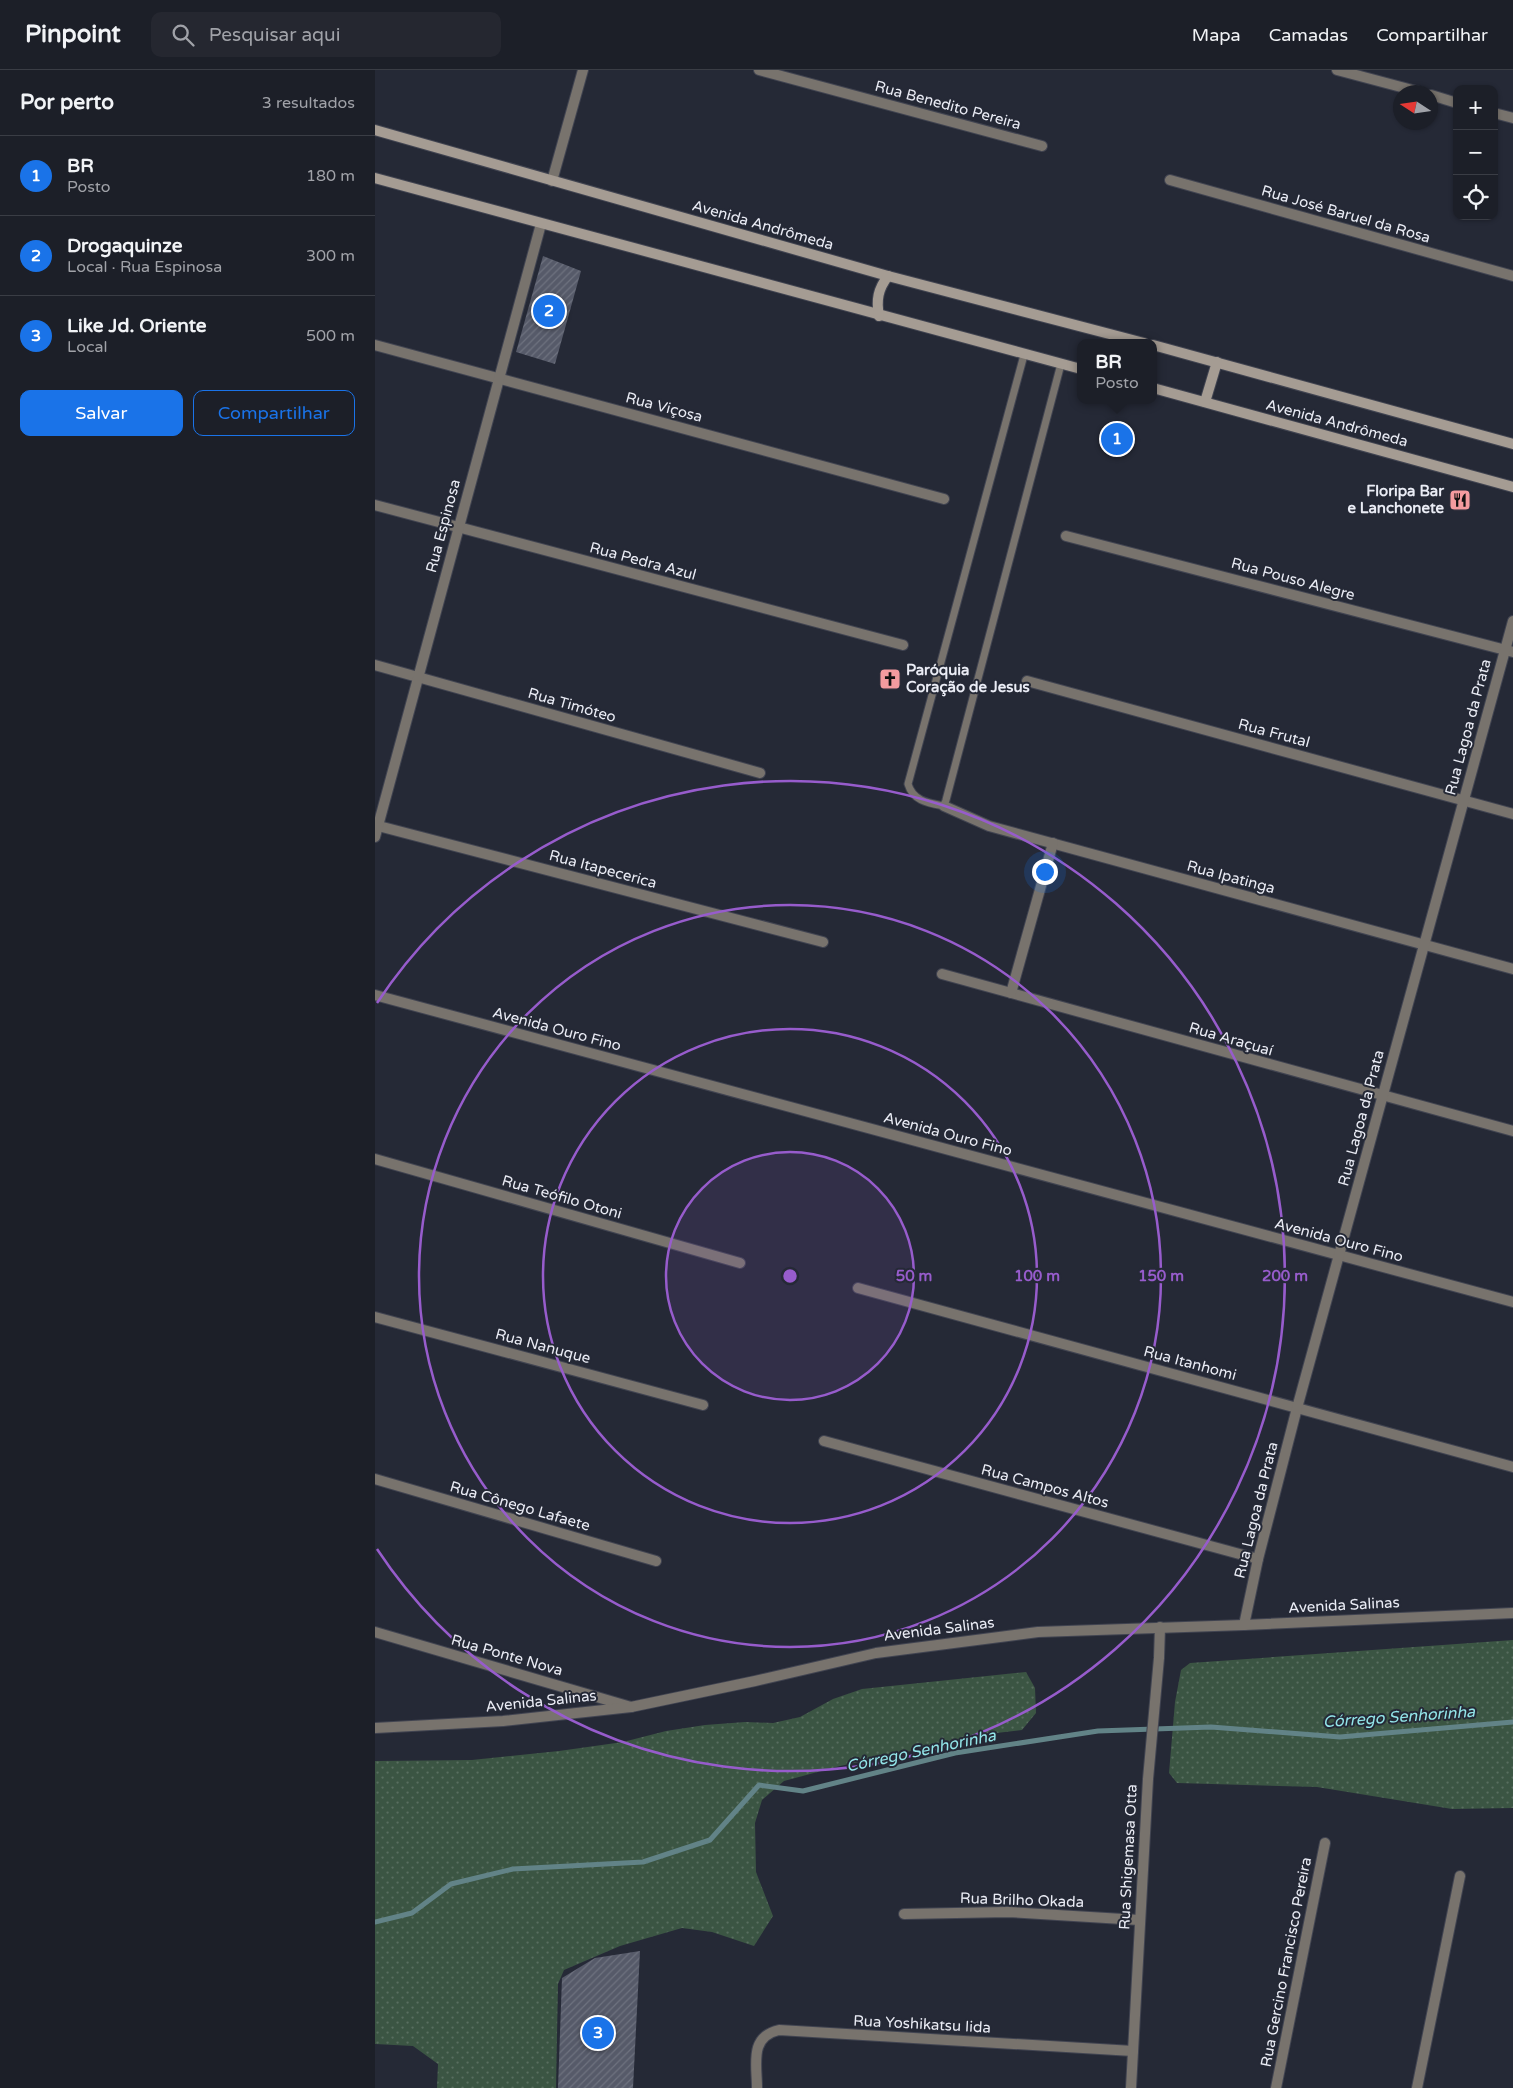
<!DOCTYPE html>
<html lang="pt">
<head>
<meta charset="utf-8">
<style>
	body { margin:0; font-family:"Varela Round",sans-serif; background:#252730; color:#f1f3f6 }
	.controls { position:absolute; right:15px; top:15px; display:grid; overflow:hidden; border-radius:10px; box-shadow:0 1px 4px #0004 }
	.controls button { width:45px; height:45px; display:grid; place-items:center; padding:0; border:0; border-bottom:1px solid #3a3d45; background:#1c1f28; color:#f1f3f6; font:25px sans-serif }
	.compass { position:absolute; left:1018px; top:15px; width:45px; height:45px; border-radius:50%; background:#1c1f28; box-shadow:0 1px 4px #0004; rotate:282deg }
	.you { position:absolute; left:669px; top:801px; width:18px; height:18px; margin:-12px; border:4px solid #fff; border-radius:50%; background:#1a73e8; box-shadow:0 0 0 8px #1a73e833 }
	.badge { display:grid; place-items:center; width:32px; height:32px; border-radius:50%; background:#1a73e8; color:#fff; font-size:16px; font-weight:700 }
	.pin { position:absolute; translate:-50% -50%; border:2px solid #fff; box-shadow:0 1px 5px #0006 }
	.popup { position:absolute; left:702px; top:269px; width:80px; height:65px; box-sizing:border-box; display:grid; place-content:center; border-radius:10px; background:#1c1f28; filter:drop-shadow(0 1px 4px #0005); font-size:16px; white-space:nowrap; color:#a0a2a8 }
	.popup b { font-size:19px; color:#f1f3f6 }
	.popup::after { content:''; position:absolute; left:50%; top:100%; margin-left:-10px; border:10px solid transparent; border-top-color:#1c1f28 }
	.list { margin:0; padding:0; list-style:none }
	h2 { display:flex; justify-content:space-between; align-items:center; height:65px; margin:0; padding:0 20px; font-size:21px }
	h2 small { font-size:16px; font-weight:400; color:#a0a2a8 }
	.list li { display:grid; grid-template-columns:32px 1fr auto; gap:15px; align-items:center; box-sizing:border-box; height:80px; padding:0 20px; border-top:1px solid #3a3d45 }
	.list b { display:block; font-size:19px; white-space:nowrap }
	.list p { margin:0; font-size:16px; white-space:nowrap; color:#a0a2a8 }
	.list em { font-size:16px; font-style:normal; color:#a0a2a8 }
	.actions { display:flex; gap:10px; padding:15px 20px }
	.actions a { flex:1; padding:11px 0; border:1px solid #1a73e8; border-radius:10px; text-align:center; font-size:18px; color:#1a73e8 }
	.actions .main { background:#1a73e8; color:#fff }
	.icon { flex:none; width:28px; height:28px; fill:none; stroke:currentColor; stroke-width:2; stroke-linecap:round; stroke-linejoin:round }
	.map { position:relative; flex:none; width:1138px; height:2018px; overflow:hidden }
	header { display:flex; align-items:center; gap:30px; box-sizing:border-box; height:70px; padding:0 25px; background:#1c1f28; border-bottom:1px solid #3a3d45 }
	header strong { font-size:24px }
	nav { display:flex; gap:28px; margin-inline-start:auto; font-size:18px }
	.search { width:350px; height:45px; background:#252730; display:flex; align-items:center; gap:12px; box-sizing:border-box; padding:0 18px; border-radius:10px; color:#a0a2a8; font-size:19px }
	main { display:flex }
	aside { flex:1; background:#1c1f28 }
	.map>svg:first-child { display:block }
	.grass { fill:url(#grass-dots) }
	.lines { fill:none; stroke-linecap:round; stroke-linejoin:round }
	.stream { stroke:#628387; stroke-width:5 }
	.building { fill:url(#building-hatch) }
	.service-casing { stroke:#414451; stroke-width:9 }
	.minor-casing { stroke:#414451; stroke-width:12 }
	.tertiary-casing { stroke:#414451; stroke-width:12 }
	.secondary-casing { stroke:#414451; stroke-width:12 }
	.service { stroke:#78736d; stroke-width:7 }
	.minor { stroke:#78736d; stroke-width:10 }
	.tertiary { stroke:#78736d; stroke-width:10 }
	.secondary { stroke:#a59c93; stroke-width:10 }
	.ring { fill:none; stroke:#975ccc; stroke-width:2.5 }
	.labels { text-anchor:middle; dominant-baseline:central; stroke-width:4; stroke-linejoin:round; paint-order:stroke }
	.street-label { font-size:15px; fill:#eaecf5; stroke:#252936 }
	.poi-label { font-size:15px; font-weight:bold; fill:#eaecf5; stroke:#252936; text-anchor:end }
	.water-label { font-size:16px; font-style:italic; fill:#93e5e9; stroke:#252936 }
	.centre { fill:#975ccc; stroke:#252936; stroke-width:2.5 }
	.ring-label { font-size:15px; text-anchor:middle; font-weight:bold; fill:#975ccc; stroke:#252936; stroke-width:4; stroke-linejoin:round; paint-order:stroke }
</style>
</head>
<body>
<header>
<strong>Pinpoint</strong>
<div class="search"><svg class="icon" aria-label="search" viewBox="0 0 24 24"><circle cx="10" cy="10" r="6"/><path d="M15 15l6 6"/></svg>Pesquisar aqui</div>
<nav><a>Mapa</a><a>Camadas</a><a>Compartilhar</a></nav>
</header>
<main>
<aside>
<h2>Por perto<small>3 resultados</small></h2>
<ul class="list">
<li><span class="badge">1</span><div><b>BR</b><p>Posto</p></div><em>180 m</em></li>
<li><span class="badge">2</span><div><b>Drogaquinze</b><p>Local · Rua Espinosa</p></div><em>300 m</em></li>
<li><span class="badge">3</span><div><b>Like Jd. Oriente</b><p>Local</p></div><em>500 m</em></li>
</ul>
<div class="actions"><a class="main">Salvar</a><a>Compartilhar</a></div>
</aside>
<div class="map">
<svg width="1138" height="2018" viewBox="0 0 1138 2018">
	<defs>
		<pattern id="grass-dots" width="8" height="8" patternUnits="userSpaceOnUse" patternTransform="scale(1.25)"><rect width="8" height="8" fill="#3b5543"/><path d="M2 2h.1M6 6h.1" fill="none" stroke="#586e5f" stroke-width="1.8" stroke-linecap="round"/></pattern>
		<pattern id="building-hatch" width="6" height="6" patternUnits="userSpaceOnUse" patternTransform="scale(1.25)"><rect width="6" height="6" fill="#565a69"/><path d="M-1 1l2-2M0 6l6-6M5 7l2-2" fill="none" stroke="#6e727f"/></pattern>
	</defs>
	<rect width="100%" height="100%" fill="#252936"/>
	<g class="grass">
		<polygon points="1138,1570 1138,1738 1077,1739 942,1717 802,1713 794,1703 800,1632 806,1600 815,1593"/>
		<polygon points="651,1602 660,1618 661,1643 647,1660 613,1664 574,1673 465,1696 409,1711 387,1730 380,1753 381,1802 398,1846 379,1876 337,1862 307,1858 245,1876 189,1900 183,1914 181,2018 62,2018 63,1994 38,1976 0,1974 0,1691 97,1690 184,1681 248,1672 291,1661 330,1655 370,1652 398,1653 425,1647 458,1629 487,1619"/>
	</g>
	<g class="lines">
		<polyline class="stream" points="0,1852 37,1843 76,1814 138,1799 268,1792 335,1770 384,1715 428,1721 580,1683 723,1661 836,1657 965,1667 1138,1652"/>
	</g>
	<g class="building">
		<polygon points="168,186 206,201 180,294 141,282"/>
		<polygon points="265,1881 258,2018 183,2018 187,1908 220,1888"/>
	</g>
	<g class="lines">
		<g class="service-casing">
			<path id="service" d="M 649,285 L 533,714 C 538,731 553,733 569,736 L 571,730 L 686,294"/>
		</g>
		<g class="minor-casing">
			<g id="minor">
				<polyline points="384,0 667,76"/>
				<polyline points="962,0 1045,22"/>
				<polyline points="1056,25 1082,33"/>
				<polyline points="1119,43 1138,48"/>
				<polyline points="795,110 1138,206"/>
				<polyline points="177,111 208,0"/>
				<polyline points="0,275 569,429"/>
				<polyline points="0,435 528,575"/>
				<polyline points="691,466 1138,582"/>
				<polyline points="0,595 385,703"/>
				<polyline points="652,611 1138,744"/>
				<polyline points="569,736 614,756 1138,899"/>
				<polyline points="0,755 448,872"/>
				<polyline points="0,767 166,154"/>
				<polyline points="567,904 1138,1061"/>
				<polyline points="636,923 678,773"/>
				<polyline points="0,925 1138,1232"/>
				<polyline points="0,1089 365,1193"/>
				<polyline points="483,1218 1138,1397"/>
				<polyline points="0,1247 328,1335"/>
				<polyline points="449,1371 883,1489"/>
				<polyline points="0,1409 281,1491"/>
				<polyline points="869,1555 883,1489 922,1338 1138,551"/>
				<polyline points="0,1562 256,1637"/>
				<polyline points="529,1844 633,1842 764,1850"/>
				<path d="M 382,2018 C 382,1994 374,1967 404,1960 L 758,1981"/>
				<polyline points="756,2018 773,1709 784,1588 785,1557"/>
				<polyline points="901,2018 950,1773"/>
				<polyline points="1042,2018 1085,1806"/>
			</g>
		</g>
		<g class="tertiary-casing">
			<polyline id="tertiary" points="0,1658 128,1651 256,1637 380,1611 501,1583 663,1562 869,1555 1138,1543"/>
		</g>
		<g class="secondary-casing">
			<g id="secondary">
				<polyline points="0,60 513,206 769,273"/>
				<polyline points="0,108 706,299"/>
				<path d="M 504,246 C 501,230 503,219 513,206"/>
				<polyline points="778,275 1138,374"/>
				<polyline points="778,318 1138,417"/>
				<polyline points="830,332 842,292"/>
			</g>
		</g>
		<use href="#service" class="service"/>
		<use href="#minor" class="minor"/>
		<use href="#tertiary" class="tertiary"/>
		<use href="#secondary" class="secondary"/>
	</g>
	<circle cx="415" cy="1206" r="124" fill="#975ccc" fill-opacity=".12"/>
	<g class="ring">
		<circle cx="415" cy="1206" r="124"/>
		<circle cx="415" cy="1206" r="247"/>
		<circle cx="415" cy="1206" r="371"/>
		<path d="M2 933A495 495 0 1 1 2 1479"/>
	</g>
	<defs>
		<g id="restaurant-square" transform="scale(1.125)"><rect x="-9" y="-9" width="18" height="18" rx="4" fill="#f49b9f" stroke="#252936"/><path d="M-5-6h1v4h1v-4h1v4h1v-4h1v5L-1.5 .5V6h-2V.5L-5-1ZM5-6V6H3V1.5H1.5Q1.5-4 5-6Z" fill="#111"/></g>
		<g id="church-square" transform="scale(1.125)"><rect x="-9" y="-9" width="18" height="18" rx="4" fill="#f49b9f" stroke="#252936"/><path d="M-1.2-6h2.4v3.5h3.3v2.4h-3.3V6h-2.4V-.1h-3.3v-2.4h3.3Z" fill="#111"/></g>
	</defs>
	<g fill-rule="evenodd">
		<use href="#restaurant-square" x="1085" y="430"/>
		<use href="#church-square" x="515" y="609"/>
	</g>
	<g class="labels">
		<g class="street-label">
			<text transform="translate(573 35) rotate(15)">Rua Benedito Pereira</text>
			<text transform="translate(971 144) rotate(16)">Rua José Baruel da Rosa</text>
			<text transform="translate(388 155) rotate(16)">Avenida Andrômeda</text>
			<text transform="translate(289 337) rotate(15)">Rua Viçosa</text>
			<text transform="translate(962 353) rotate(15)">Avenida Andrômeda</text>
			<text transform="translate(68 456) rotate(-75)">Rua Espinosa</text>
			<text transform="translate(268 491) rotate(15)">Rua Pedra Azul</text>
			<text transform="translate(918 509) rotate(15)">Rua Pouso Alegre</text>
			<text transform="translate(197 635) rotate(16)">Rua Timóteo</text>
			<text transform="translate(1093 657) rotate(-75)">Rua Lagoa da Prata</text>
			<text transform="translate(899 663) rotate(15)">Rua Frutal</text>
			<text transform="translate(228 799) rotate(15)">Rua Itapecerica</text>
			<text transform="translate(856 807) rotate(15)">Rua Ipatinga</text>
			<text transform="translate(182 959) rotate(15)">Avenida Ouro Fino</text>
			<text transform="translate(856 969) rotate(16)">Rua Araçuaí</text>
			<text transform="translate(986 1048) rotate(-75)">Rua Lagoa da Prata</text>
			<text transform="translate(573 1064) rotate(15)">Avenida Ouro Fino</text>
			<text transform="translate(187 1127) rotate(16)">Rua Teófilo Otoni</text>
			<text transform="translate(964 1170) rotate(15)">Avenida Ouro Fino</text>
			<text transform="translate(168 1276) rotate(15)">Rua Nanuque</text>
			<text transform="translate(815 1293) rotate(15)">Rua Itanhomi</text>
			<text transform="translate(670 1416) rotate(15)">Rua Campos Altos</text>
			<text transform="translate(145 1436) rotate(16)">Rua Cônego Lafaete</text>
			<text transform="translate(881 1440) rotate(-76)">Rua Lagoa da Prata</text>
			<text transform="translate(969 1535) rotate(-3)">Avenida Salinas</text>
			<text transform="translate(564 1559) rotate(-7)">Avenida Salinas</text>
			<text transform="translate(132 1585) rotate(16)">Rua Ponte Nova</text>
			<text transform="translate(166 1631) rotate(-6)">Avenida Salinas</text>
			<text transform="translate(753 1787) rotate(-87)">Rua Shigemasa Otta</text>
			<text transform="translate(647 1830) rotate(2)">Rua Brilho Okada</text>
			<text transform="translate(911 1892) rotate(-79)">Rua Gercino Francisco Pereira</text>
			<text transform="translate(547 1954) rotate(3)">Rua Yoshikatsu Iida</text>
		</g>
		<g class="poi-label">
			<text x="1069" y="421">Floripa Bar<tspan x="1069" dy="17">e Lanchonete</tspan></text>
			<text x="531" y="600" text-anchor="start">Paróquia<tspan x="531" dy="17">Coração de Jesus</tspan></text>
		</g>
		<g class="water-label">
			<text transform="translate(1024 1647) rotate(-4)">Córrego Senhorinha</text>
			<text transform="translate(546 1681) rotate(-12)">Córrego Senhorinha</text>
		</g>
	</g>
	<circle cx="415" cy="1206" r="8" class="centre"/>
	<g class="ring-label">
		<text x="539" y="1211">50 m</text>
		<text x="662" y="1211">100 m</text>
		<text x="786" y="1211">150 m</text>
		<text x="910" y="1211">200 m</text>
	</g>
</svg>
<div class="controls">
<button>+</button>
<button>−</button>
<button><svg class="icon" aria-label="locate" viewBox="0 0 24 24"><circle cx="12" cy="12" r="6"/><path d="M12 2v4M12 18v4M2 12h4M18 12h4"/></svg></button>
</div>
<svg class="compass" viewBox="-18 -18 36 36"><path d="M0-13l5 13h-10z" fill="#e53935"/><path d="M0 13l5-13h-10z" fill="#a0a2a8"/></svg>
<div class="you"></div>
<div class="pin badge" style="left:742px;top:369px">1</div>
<div class="popup"><b>BR</b>Posto</div>
<div class="pin badge" style="left:174px;top:241px">2</div>
<div class="pin badge" style="left:223px;top:1963px">3</div>
</div>
</main>
</body>
</html>
